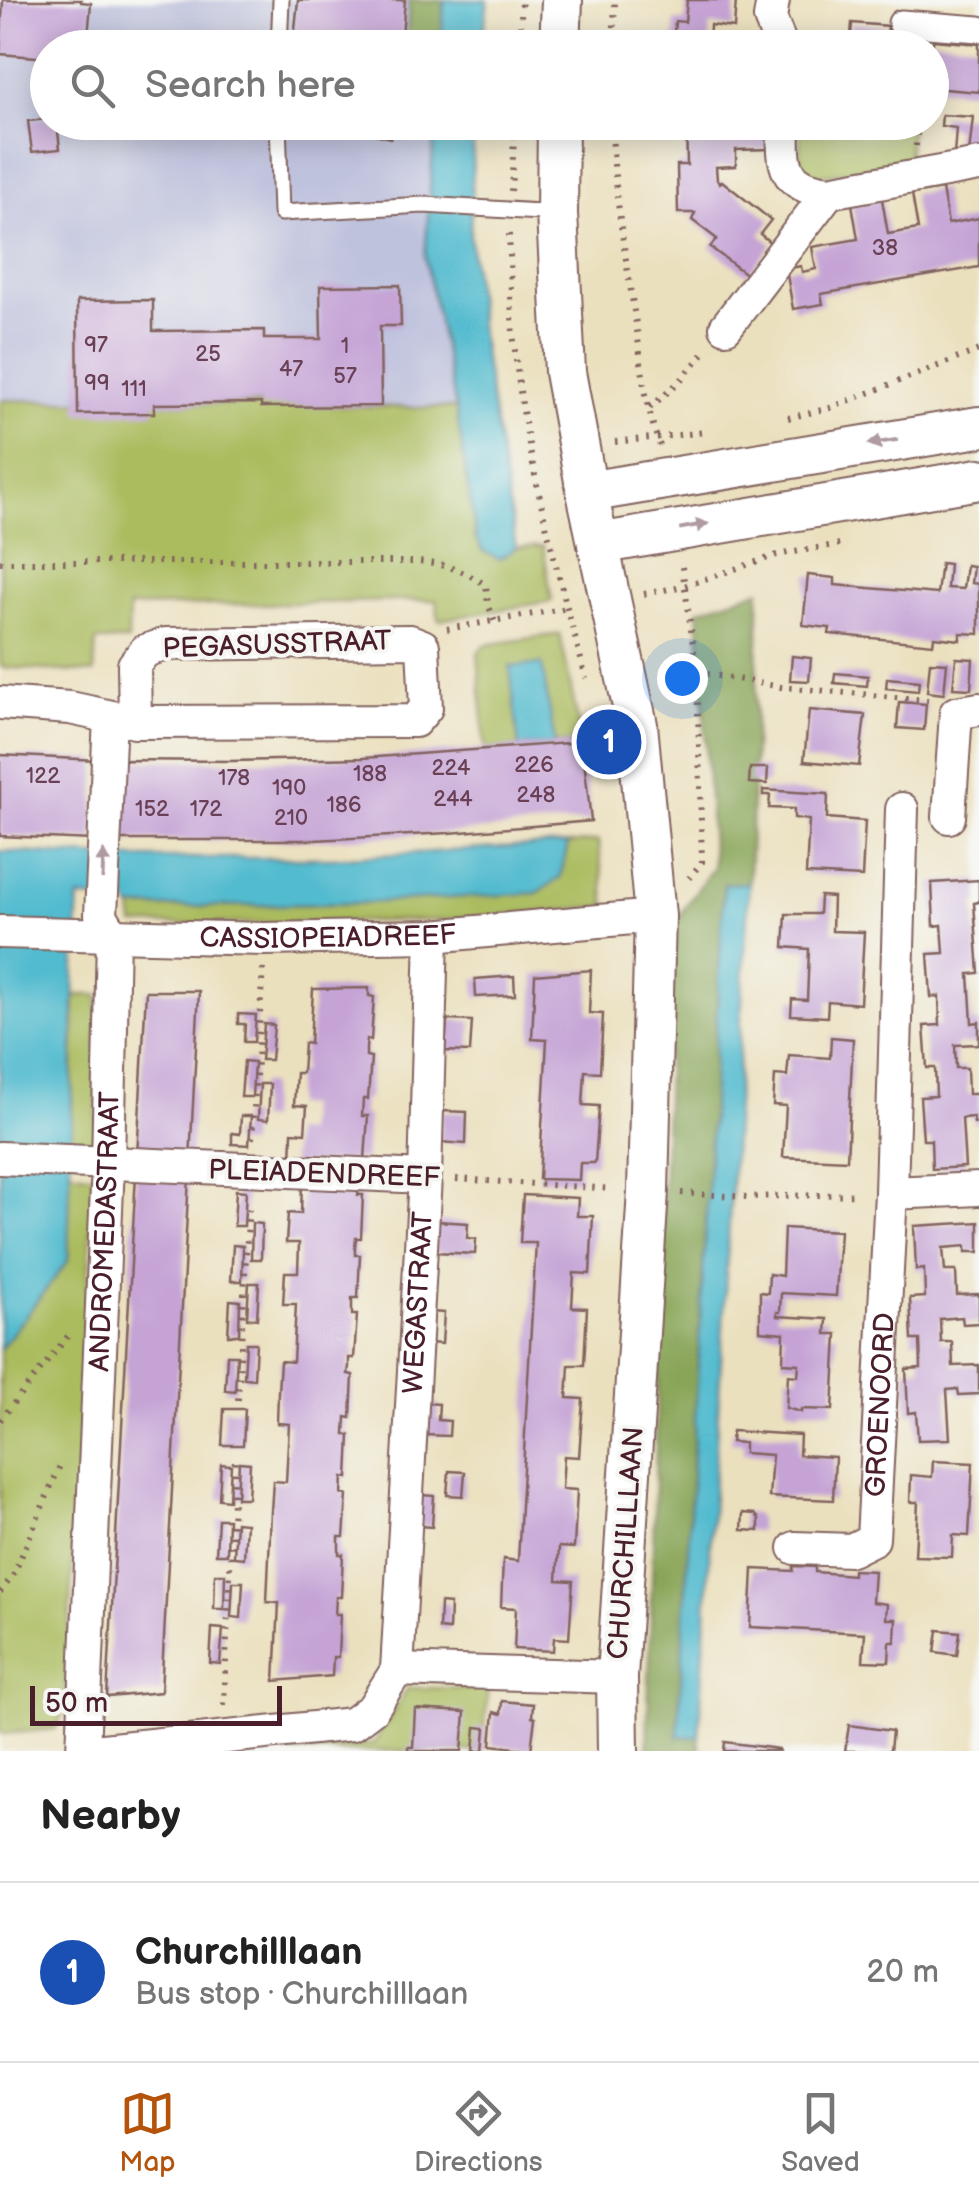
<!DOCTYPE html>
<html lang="en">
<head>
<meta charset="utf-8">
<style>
	body { margin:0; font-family:"Balsamiq Sans",sans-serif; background:#f6f6f6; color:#222 }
	.scale { position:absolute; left:30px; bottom:25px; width:252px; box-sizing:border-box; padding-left:10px; border:5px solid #4a1f2b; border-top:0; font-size:28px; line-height:35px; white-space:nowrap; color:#4a1f2b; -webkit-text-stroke:8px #f6f6f2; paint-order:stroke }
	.you { position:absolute; left:682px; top:678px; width:35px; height:35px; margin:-25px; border:8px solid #fff; border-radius:50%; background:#1a73e8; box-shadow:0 0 0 15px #1a73e833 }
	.badge { display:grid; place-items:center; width:65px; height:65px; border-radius:50%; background:#b45309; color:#fff; font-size:32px; font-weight:700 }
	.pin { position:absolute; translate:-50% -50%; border:5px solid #fff; box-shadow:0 2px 10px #0006 }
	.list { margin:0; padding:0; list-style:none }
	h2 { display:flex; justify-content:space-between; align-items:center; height:130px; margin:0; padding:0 40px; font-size:42px }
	h2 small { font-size:32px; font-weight:400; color:#767676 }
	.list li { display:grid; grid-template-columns:65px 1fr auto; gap:30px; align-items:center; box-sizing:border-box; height:180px; padding:0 40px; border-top:2px solid #e0e0e0 }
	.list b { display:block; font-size:38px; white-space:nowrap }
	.list p { margin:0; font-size:32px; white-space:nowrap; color:#767676 }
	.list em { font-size:32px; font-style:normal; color:#767676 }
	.icon { flex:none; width:55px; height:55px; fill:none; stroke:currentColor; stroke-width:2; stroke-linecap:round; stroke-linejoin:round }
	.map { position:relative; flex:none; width:979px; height:1751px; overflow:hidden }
	.search { position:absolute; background:#fff; box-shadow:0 5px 25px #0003; left:30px; right:30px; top:30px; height:110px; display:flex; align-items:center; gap:25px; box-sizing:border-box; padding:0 35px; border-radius:55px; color:#767676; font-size:38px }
	.sheet { height:310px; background:#fff }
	nav { display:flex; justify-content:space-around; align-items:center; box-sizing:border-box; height:140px; border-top:2px solid #e0e0e0; background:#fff; font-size:28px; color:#767676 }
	nav a { display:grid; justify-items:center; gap:5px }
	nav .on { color:#b45309 }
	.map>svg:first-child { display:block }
	.industrial { fill:#bfc2dd }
	.green { fill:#abbc5f; stroke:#7a6e45; stroke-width:2.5 }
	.forest { fill:#88a456; stroke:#696240; stroke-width:2.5 }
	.water { fill:#52bbcf; stroke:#4e6d7d; stroke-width:2.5 }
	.building { fill:#c5a3d5 }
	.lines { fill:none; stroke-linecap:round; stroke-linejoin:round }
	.service-casing { stroke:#82635e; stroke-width:19 }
	.pedestrian-casing { stroke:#82635e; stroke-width:29 }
	.minor-casing { stroke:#82635e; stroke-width:36 }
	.tertiary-casing { stroke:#82635e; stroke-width:44 }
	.path { stroke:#82635e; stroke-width:6; stroke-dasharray:2.5 8; stroke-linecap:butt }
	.service { stroke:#fff; stroke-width:15 }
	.pedestrian { stroke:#fff; stroke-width:25 }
	.minor { stroke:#fff; stroke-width:32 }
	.tertiary { stroke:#fff; stroke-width:40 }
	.oneway { fill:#ae9aa0 }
	.labels { text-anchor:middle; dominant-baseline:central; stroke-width:8; stroke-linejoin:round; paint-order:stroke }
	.number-label { font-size:22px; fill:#694056 }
	.street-label { font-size:28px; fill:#4a1f2b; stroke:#f6f6f2 }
</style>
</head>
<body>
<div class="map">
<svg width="979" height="1751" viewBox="0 0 979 1751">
	<rect width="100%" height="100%" fill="#f6f6f2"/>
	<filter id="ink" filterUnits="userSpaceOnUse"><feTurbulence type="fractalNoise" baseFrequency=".01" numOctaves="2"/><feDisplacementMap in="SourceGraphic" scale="20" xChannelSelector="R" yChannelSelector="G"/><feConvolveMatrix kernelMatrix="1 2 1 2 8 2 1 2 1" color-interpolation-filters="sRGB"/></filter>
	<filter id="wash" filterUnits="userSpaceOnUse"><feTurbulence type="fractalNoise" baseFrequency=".0048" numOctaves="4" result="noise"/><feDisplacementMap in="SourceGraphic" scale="40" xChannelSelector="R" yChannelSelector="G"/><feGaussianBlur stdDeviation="2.25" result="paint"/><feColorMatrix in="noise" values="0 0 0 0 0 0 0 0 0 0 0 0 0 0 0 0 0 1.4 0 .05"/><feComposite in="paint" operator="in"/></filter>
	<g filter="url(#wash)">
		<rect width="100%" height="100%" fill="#ebe0be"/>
		<polygon class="industrial" points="0,0 446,0 441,47 48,48 48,122 435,123 425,257 456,408 0,400"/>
		<g class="green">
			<polygon points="800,123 911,123 908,162 813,177 800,161"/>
			<polygon points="0,400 456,408 476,539 498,559 516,548 543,546 552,601 439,620 436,600 129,607 128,641 96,641 94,673 0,667"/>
			<polygon points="560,634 582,742 555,744 541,664 511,668 519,747 485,750 478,652 485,645"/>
			<polygon points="598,841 606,906 447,920 134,925 132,908 364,903 560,878 568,844"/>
			<polygon points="75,995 98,995 96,1153 71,1151"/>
			<polygon points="70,1171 94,1175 66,1682 62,1716 55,1729 3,1734 0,1732 0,1349 68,1261"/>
			<polygon points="408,1688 488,1688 483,1751 280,1751 374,1743"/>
		</g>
		<g class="forest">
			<polygon points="409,0 444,0 441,47 406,47"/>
			<polygon points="760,590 749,883 724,885 678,1735 699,1737 700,1751 647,1751 671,928 713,867 698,610"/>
		</g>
		<g class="water">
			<polygon points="444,0 488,0 482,47 441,47"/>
			<polygon points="435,123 474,123 470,236 480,334 516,548 499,559 483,551 476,538 456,408 425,257"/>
			<polygon points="542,664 555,744 519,747 510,667"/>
			<polygon points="568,844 560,878 537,893 364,903 132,908 125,899 79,898 75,965 68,1261 0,1349 0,851 131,858 330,858"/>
			<polygon points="749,883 699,1737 678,1736 724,884"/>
		</g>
		<g id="blocks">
			<g class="building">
				<polygon points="3,0 81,0 81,2 91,3 87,48 48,48 48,58 0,54"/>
				<polygon points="298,0 405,0 401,48 293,48"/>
				<polygon points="687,0 736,0 734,28 710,25 709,43 734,42 734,48 685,48 685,44 673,45 675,21 685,22"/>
				<polygon points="852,23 888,26 886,41 897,42 897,48 850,48"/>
				<polygon points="933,40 979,44 979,92 932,88"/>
				<polygon points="942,115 973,117 969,154 954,156 956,128 941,126"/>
				<polygon points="48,119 48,122 57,122 60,149 32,152 28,121"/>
				<polygon points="368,122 404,122 398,133 390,138 375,134"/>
				<polygon points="686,122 771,122 771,149 736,150 736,166 716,167 717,180 720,183 722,181 771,220 760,234 772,244 747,275 710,247 717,239 692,220 695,213 678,213 677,165 687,165"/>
				<polygon points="942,189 948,224 979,218 979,267 821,294 823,304 793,309 786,269 801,266 802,272 816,269 812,247 858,239 852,204 882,199 888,234 918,229 912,194"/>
				<polygon points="400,285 401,326 380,326 381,406 261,407 261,403 154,404 154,413 78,414 77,301 153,300 153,331 264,330 264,339 321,339 320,286"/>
				<polygon points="941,563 949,564 947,588 963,589 966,565 973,566 971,583 979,584 979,634 960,633 960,640 934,637 933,644 829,634 830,628 803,625 808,575 835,578 835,585 937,594"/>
				<polygon points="792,656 811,658 809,681 790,680"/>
				<polygon points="956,658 973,659 971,689 953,688"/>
				<polygon points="930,662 947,663 944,694 927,692"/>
				<polygon points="835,673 868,676 867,686 834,683"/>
				<polygon points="887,678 919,681 918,691 886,688"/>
				<polygon points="899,702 926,704 924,730 897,728"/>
				<polygon points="809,710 865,715 859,766 804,761"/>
				<polygon points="582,742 591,821 449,833 314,840 115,840 120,760 231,761 363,758"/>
				<polygon points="0,755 97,760 93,840 0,836"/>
				<polygon points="750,768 768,768 767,784 749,783"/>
				<polygon points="763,790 828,794 827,818 865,821 862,877 806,874 809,820 794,818 794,809 769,808 770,795 763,795"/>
				<polygon points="979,880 979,902 974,903 979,973 969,974 972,1023 979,1022 979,1044 955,1045 956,1068 967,1068 968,1094 979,1094 979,1123 974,1123 973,1117 962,1118 965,1167 932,1169 931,1140 923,1140 920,1097 936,1096 935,1068 927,1068 924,1026 940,1025 939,996 931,997 928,954 944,953 942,925 934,926 932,883"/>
				<polygon points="820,896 833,897 832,931 864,932 860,1004 828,1001 827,1017 791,1015 792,999 807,1000 809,949 784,947 786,914 819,914"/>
				<polygon points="591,970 589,1013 603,1014 600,1072 585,1071 583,1105 599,1106 595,1163 580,1163 579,1180 539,1179 547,1040 532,1039 535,975"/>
				<polygon points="514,976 515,995 476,997 475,979"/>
				<polygon points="369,988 369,996 374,997 371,1040 367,1039 366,1048 366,1056 371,1057 368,1099 363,1099 362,1116 368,1116 365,1159 291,1165 292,1132 305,1133 307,1106 294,1105 296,1073 302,1073 304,1043 310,1044 313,989"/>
				<polygon points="146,991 199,991 190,1160 137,1157"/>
				<polygon points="238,1014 256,1015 254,1042 244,1042 245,1024 238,1024"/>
				<polygon points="447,1020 472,1021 470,1052 445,1051"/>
				<polygon points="264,1024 274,1025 271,1060 261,1060"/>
				<polygon points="831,1037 853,1039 847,1160 783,1157 786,1106 773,1105 775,1075 787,1076 789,1055 830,1058"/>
				<polygon points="244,1061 254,1062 252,1097 241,1097"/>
				<polygon points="260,1084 270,1084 268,1120 258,1119"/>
				<polygon points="442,1111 467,1112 466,1144 440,1142"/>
				<polygon points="241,1116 251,1116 249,1145 232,1144 232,1133 240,1134"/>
				<polygon points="136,1174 189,1177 161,1692 107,1697"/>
				<polygon points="302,1182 359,1185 358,1195 363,1195 361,1238 356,1238 355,1247 355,1255 360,1255 358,1298 352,1298 352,1315 357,1315 354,1358 349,1358 349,1366 348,1374 353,1375 351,1418 346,1417 345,1434 350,1435 348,1478 343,1477 342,1494 347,1495 344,1537 339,1537 339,1554 343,1554 341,1597 336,1597 335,1614 340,1614 338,1657 333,1657 332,1676 275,1681 279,1603 267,1602 271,1512 273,1481 286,1482 289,1424 277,1423 278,1392 280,1361 293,1362 296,1304 283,1304 285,1272 298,1272 299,1243 286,1243 288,1213 301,1214"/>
				<polygon points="236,1190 246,1191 244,1226 234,1226"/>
				<polygon points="523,1195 578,1198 577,1216 593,1216 590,1274 574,1273 572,1307 587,1308 584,1365 569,1365 567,1398 583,1399 579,1457 564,1456 563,1473 562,1489 577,1490 574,1548 559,1547 557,1580 573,1581 569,1639 554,1638 553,1651 514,1649 516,1608 501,1607 503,1559 518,1561 528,1379 536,1243 520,1243"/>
				<polygon points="436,1221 468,1223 467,1238 476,1239 475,1254 434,1252"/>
				<polygon points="979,1222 979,1252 966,1252 966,1246 943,1248 945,1271 956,1271 957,1295 979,1294 979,1323 963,1324 962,1317 940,1319 941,1342 952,1342 953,1366 979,1365 979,1394 959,1395 958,1389 947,1390 950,1439 918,1440 916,1412 908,1413 906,1369 921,1368 920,1340 912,1340 910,1298 925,1297 924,1269 916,1270 914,1226"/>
				<polygon points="252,1223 262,1224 261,1259 251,1259"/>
				<polygon points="784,1228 840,1231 836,1296 781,1293 780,1312 777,1312 777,1316 827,1319 826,1334 837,1334 833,1410 801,1409 801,1412 786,1408 788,1375 798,1376 799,1364 783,1363 784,1333 760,1331 760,1292 768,1293 769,1274 782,1276"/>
				<polygon points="233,1245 243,1246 242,1281 231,1281"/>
				<polygon points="249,1283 259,1283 257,1319 247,1318"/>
				<polygon points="230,1300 240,1301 239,1335 228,1335"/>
				<polygon points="431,1312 444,1313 442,1344 429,1343"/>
				<polygon points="246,1343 256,1343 254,1379 244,1378"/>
				<polygon points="227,1355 237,1355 235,1391 225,1390"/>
				<polygon points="426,1403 439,1404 438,1420 450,1421 449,1436 424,1435"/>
				<polygon points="224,1409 245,1409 243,1445 222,1445"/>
				<polygon points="732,1431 800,1435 799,1455 835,1457 833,1500 769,1497 772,1455 744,1453 744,1443 731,1442"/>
				<polygon points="933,1461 973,1463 969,1536 953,1535 952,1557 915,1556 918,1502 910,1502 911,1475 932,1477"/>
				<polygon points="239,1462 250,1463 248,1498 237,1498"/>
				<polygon points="221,1464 231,1465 229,1500 219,1499"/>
				<polygon points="449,1471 465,1472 463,1496 447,1495"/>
				<polygon points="421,1495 434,1496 432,1527 419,1526"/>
				<polygon points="743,1513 755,1514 759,1519 759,1531 742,1530"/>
				<polygon points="218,1519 228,1519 227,1554 216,1554"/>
				<polygon points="236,1522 246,1523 244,1558 234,1557"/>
				<polygon points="793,1566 815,1567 815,1572 853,1575 853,1570 874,1571 872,1602 887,1604 886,1619 896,1619 895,1642 890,1642 889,1662 863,1661 865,1633 750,1627 753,1569 793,1571"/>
				<polygon points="215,1574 225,1574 224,1609 214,1609"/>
				<polygon points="233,1582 243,1582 241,1618 231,1617"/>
				<polygon points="440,1603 450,1604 449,1630 439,1629"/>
				<polygon points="212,1628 223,1629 220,1664 210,1663"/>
				<polygon points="938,1630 960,1632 957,1655 935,1652"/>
				<polygon points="502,1701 533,1704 532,1717 535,1718 531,1750 491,1745 494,1712 501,1714"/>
				<polygon points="415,1709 465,1712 462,1751 408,1751 408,1747 413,1747"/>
				<polygon points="849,1725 892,1731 890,1751 845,1751"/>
				<polygon points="476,1727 486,1728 484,1751 474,1751"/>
				<polygon points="725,1742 779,1749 779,1751 724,1751"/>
			</g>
		</g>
	</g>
	<g filter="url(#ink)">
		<use href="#blocks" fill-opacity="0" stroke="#82635e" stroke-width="2.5"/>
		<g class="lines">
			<g class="service-casing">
				<g id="service">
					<polyline points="279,48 281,0"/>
					<polyline points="278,122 281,213 424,205 557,213"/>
				</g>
			</g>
			<g class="pedestrian-casing">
				<polyline id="pedestrian" points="901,23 979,29"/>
			</g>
			<g class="minor-casing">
				<g id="minor">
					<polyline points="773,0 770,18 782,48"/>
					<path d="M 784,122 C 783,164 781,186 829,192 L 979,165"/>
					<polyline points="726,327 829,192"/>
					<polyline points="0,703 70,708 135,722 415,721 426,708 423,646 410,641 166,644 145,651 134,665 135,722"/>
					<polyline points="949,817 956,713 979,709"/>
					<path id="s1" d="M 0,932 L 264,939 L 432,936 L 655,916"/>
					<polyline points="0,1158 425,1177"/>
					<polyline points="891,1193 979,1189"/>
					<path id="s2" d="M 795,1548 L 851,1550 L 873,1539 L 891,1193 L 902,809"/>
					<path id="s3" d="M 397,1670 L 425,1177 L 432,936"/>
					<path id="s4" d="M 83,1751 L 108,1164 L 113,936 L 101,915 L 110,717"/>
					<polyline points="93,1751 352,1724 373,1708 397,1670 617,1677"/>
				</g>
			</g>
			<g class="tertiary-casing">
				<g id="tertiary">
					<polyline points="560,48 562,0"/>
					<polyline points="558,122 557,213 565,372 587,492 637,725 655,916 648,1191 617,1677 618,1751"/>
					<polyline points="587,492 979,427"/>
					<polyline points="598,544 979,479"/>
				</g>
			</g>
			<g class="path">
				<polyline points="519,48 522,1"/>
				<polyline points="613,48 615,0"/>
				<path d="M 612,122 C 613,190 626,257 636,324 C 642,365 645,408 660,446"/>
				<polyline points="916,146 918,122"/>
				<polyline points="511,191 515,122"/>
				<path d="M 509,234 C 511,269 510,305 514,341 C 525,456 556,567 586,678"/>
				<polyline points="650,408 681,380 707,349"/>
				<polyline points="788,418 830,408 979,350"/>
				<polyline points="615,442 706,432"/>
				<path d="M 0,562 L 419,562 C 448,565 462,570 486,585 L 488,604 L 495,622"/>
				<polyline points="682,567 697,672 702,862 689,878"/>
				<polyline points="644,594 684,586 777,555 840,544"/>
				<polyline points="447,629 568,608"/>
				<polyline points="697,672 781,687 928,700"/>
				<polyline points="252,1139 263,967"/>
				<polyline points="456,1179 613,1189"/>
				<polyline points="681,1193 748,1197 858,1194"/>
				<polyline points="238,1400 249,1202"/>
				<polyline points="0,1420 68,1336"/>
				<polyline points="0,1592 13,1576 61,1463"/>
				<polyline points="224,1705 235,1456"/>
			</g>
			<use href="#service" class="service"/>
			<use href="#pedestrian" class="pedestrian"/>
			<use href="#minor" class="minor"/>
			<use href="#tertiary" class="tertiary"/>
		</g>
		<defs><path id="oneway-solid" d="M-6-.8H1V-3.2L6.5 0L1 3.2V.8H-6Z" transform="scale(2.5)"/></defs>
		<g class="oneway">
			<use href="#oneway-solid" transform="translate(883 442) rotate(171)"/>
			<use href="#oneway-solid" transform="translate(694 526) rotate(-10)"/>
			<use href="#oneway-solid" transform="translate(103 865) rotate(-88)"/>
		</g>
	</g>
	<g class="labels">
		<g class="number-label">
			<text x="885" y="248">38</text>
			<text x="96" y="345">97</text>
			<text x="345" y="346">1</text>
			<text x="208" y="354">25</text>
			<text x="291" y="369">47</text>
			<text x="345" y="376">57</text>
			<text x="97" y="383">99</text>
			<text x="134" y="389">111</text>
			<text x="534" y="765">226</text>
			<text x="451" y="768">224</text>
			<text x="370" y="774">188</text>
			<text x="43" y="776">122</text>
			<text x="234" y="778">178</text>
			<text x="289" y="788">190</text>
			<text x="536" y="795">248</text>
			<text x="453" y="799">244</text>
			<text x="344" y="805">186</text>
			<text x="152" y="809">152</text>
			<text x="206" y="809">172</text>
			<text x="291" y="818">210</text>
		</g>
		<g class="street-label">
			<text transform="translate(277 645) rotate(-2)">PEGASUSSTRAAT</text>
			<text stroke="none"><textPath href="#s1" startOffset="328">CASSIOPEIADREEF</textPath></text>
			<text transform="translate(324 1174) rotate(2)">PLEIADENDREEF</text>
			<text stroke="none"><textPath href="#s4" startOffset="520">ANDROMEDASTRAAT</textPath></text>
			<text stroke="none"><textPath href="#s3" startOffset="368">WEGASTRAAT</textPath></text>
			<text stroke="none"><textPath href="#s2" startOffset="215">GROENOORD</textPath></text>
			<text transform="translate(626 1543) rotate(-86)">CHURCHILLLAAN</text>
		</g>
	</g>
</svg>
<div class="scale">50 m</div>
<div class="you"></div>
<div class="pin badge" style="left:609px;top:742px;background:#1a4fb4">1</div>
<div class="search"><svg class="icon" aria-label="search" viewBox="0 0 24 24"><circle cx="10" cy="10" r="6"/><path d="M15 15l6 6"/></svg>Search here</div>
</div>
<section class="sheet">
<h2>Nearby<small></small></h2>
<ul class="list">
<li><span class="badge" style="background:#1a4fb4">1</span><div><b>Churchilllaan</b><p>Bus stop · Churchilllaan</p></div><em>20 m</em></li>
</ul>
</section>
<nav>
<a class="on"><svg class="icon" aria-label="map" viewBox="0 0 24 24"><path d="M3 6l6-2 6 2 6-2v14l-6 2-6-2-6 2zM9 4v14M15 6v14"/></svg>Map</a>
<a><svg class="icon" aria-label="directions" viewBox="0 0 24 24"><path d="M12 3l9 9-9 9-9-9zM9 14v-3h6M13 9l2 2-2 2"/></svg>Directions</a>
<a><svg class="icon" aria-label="saved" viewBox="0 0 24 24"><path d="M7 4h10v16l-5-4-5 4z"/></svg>Saved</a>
</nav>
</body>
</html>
